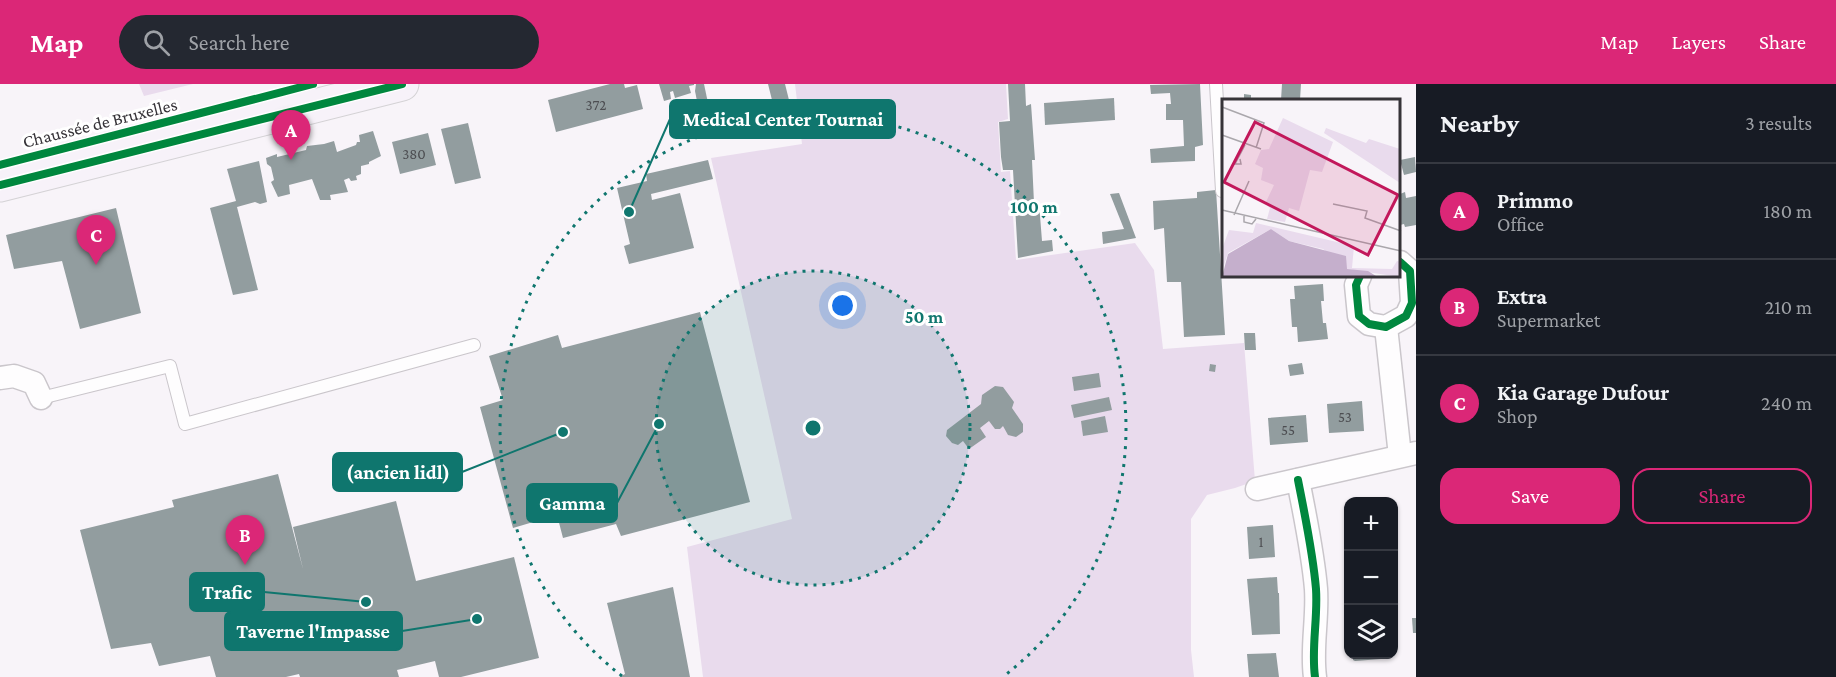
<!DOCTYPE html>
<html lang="en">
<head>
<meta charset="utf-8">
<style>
	body { margin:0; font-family:"Crimson Pro",serif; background:#242831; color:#f1f3f6 }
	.controls { position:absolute; right:18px; bottom:18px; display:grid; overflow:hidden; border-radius:12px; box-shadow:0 2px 4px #0004 }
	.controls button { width:54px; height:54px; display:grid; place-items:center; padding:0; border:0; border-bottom:2px solid #363941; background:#171b24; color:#f1f3f6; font:30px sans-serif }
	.you { position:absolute; left:843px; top:222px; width:21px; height:21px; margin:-15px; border:4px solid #fff; border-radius:50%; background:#1a73e8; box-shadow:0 0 0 9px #1a73e833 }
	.badge { display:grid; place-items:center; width:39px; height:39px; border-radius:50%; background:#db2777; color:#fff; font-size:20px; font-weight:700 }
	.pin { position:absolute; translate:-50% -50px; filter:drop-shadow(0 2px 3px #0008) }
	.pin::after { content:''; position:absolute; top:32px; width:21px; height:18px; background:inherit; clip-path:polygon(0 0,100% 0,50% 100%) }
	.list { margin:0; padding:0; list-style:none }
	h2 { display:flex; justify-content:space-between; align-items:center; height:78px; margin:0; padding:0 24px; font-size:26px }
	h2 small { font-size:20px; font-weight:400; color:#9ea1a6 }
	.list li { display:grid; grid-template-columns:39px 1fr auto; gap:18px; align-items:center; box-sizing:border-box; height:96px; padding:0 24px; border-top:2px solid #363941 }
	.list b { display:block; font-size:22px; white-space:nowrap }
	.list p { margin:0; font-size:20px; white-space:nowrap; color:#9ea1a6 }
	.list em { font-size:20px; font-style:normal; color:#9ea1a6 }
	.actions { display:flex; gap:12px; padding:18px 24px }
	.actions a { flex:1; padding:14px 0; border:2px solid #db2777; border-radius:18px; text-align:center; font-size:21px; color:#db2777 }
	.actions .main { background:#db2777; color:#fff }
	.icon { flex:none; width:33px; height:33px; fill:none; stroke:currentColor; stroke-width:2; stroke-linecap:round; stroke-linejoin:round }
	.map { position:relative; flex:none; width:1416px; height:593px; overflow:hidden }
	header { display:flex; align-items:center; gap:36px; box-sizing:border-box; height:84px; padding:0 30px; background:#db2777; color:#fff }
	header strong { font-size:28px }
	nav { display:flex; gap:33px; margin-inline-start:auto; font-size:21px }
	.search { width:420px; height:54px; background:#242831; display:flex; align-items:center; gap:15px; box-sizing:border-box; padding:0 21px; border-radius:33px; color:#9ea1a6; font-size:22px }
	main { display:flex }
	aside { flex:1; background:#171b24 }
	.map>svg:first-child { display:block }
	.green { fill:#e9dbed }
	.building { fill:#929d9f }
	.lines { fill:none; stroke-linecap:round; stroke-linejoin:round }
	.service-casing { stroke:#cac6cb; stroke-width:14 }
	.minor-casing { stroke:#cac6cb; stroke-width:25 }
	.primary-casing { stroke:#d4d2d5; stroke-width:35 }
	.service { stroke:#fefdfe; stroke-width:12 }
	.minor { stroke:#fefdfe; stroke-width:22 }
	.primary { stroke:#f7f2f9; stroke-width:33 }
	.cycleway-casing { stroke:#fff; stroke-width:11 }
	.cycleway { stroke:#00873e; stroke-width:8 }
	.ring { fill:none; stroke:#0f766e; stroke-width:3; stroke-dasharray:3 6 }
	.labels { text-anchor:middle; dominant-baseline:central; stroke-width:6; stroke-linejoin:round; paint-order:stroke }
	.number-label { font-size:15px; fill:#4d4e52 }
	.street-label { font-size:18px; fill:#363338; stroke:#fff }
	.inset-road { fill:none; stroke:#aaa7ac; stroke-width:1.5 }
	.view { fill:#c2185b; fill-opacity:0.15; stroke:#c2185b; stroke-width:3 }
	.inset-edge { fill:none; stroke:#363338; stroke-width:3 }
	.centre { fill:#0f766e; stroke:#fff; stroke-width:3 }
	.ring-label { font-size:18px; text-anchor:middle; font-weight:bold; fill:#0f766e; stroke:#fff; stroke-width:6; stroke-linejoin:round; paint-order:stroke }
	.leader { fill:none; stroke:#0f766e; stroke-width:2 }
	.callout-dot { fill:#0f766e; stroke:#fff; stroke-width:2 }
	.callout { fill:#0f766e; stroke:#0f766e; stroke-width:2 }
	.callout-label { font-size:20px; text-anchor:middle; font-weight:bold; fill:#fff }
</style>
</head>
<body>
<header>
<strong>Map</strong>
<div class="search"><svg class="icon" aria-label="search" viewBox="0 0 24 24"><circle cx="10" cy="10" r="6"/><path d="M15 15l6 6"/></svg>Search here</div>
<nav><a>Map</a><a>Layers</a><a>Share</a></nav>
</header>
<main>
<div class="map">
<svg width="1416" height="593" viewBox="0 0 1416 593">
	<rect width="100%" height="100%" fill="#f8f4f9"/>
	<g class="green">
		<polygon points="139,0 193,0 144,12"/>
		<polygon points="795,0 1006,0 1008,35 998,38 1001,88 1010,87 1016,176 1135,159 1154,186 1163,265 1244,259 1255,397 1235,404 1207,411 1191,435 1191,566 1194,593 703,593 687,463 792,435 711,74 802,60"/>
	</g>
	<g class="building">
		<polygon points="610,0 624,0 625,4 637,1 643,25 556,48 548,16"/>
		<polygon points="659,0 694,0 694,1 689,2 691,9 675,14 673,7 670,8 671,15 664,17"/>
		<polygon points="696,0 704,0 708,19 698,22 695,7"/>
		<polygon points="768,0 785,0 790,20 774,24"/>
		<polygon points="1008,0 1025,0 1026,22 1031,20 1035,76 1032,76 1034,119 1039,119 1042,157 1052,156 1053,167 1018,174 1013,86 1003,86 1001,73 999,38 1010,37"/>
		<polygon points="1200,0 1203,61 1195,63 1195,77 1151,79 1150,65 1184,62 1183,36 1166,36 1166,20 1171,20 1170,9 1151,10 1150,1"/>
		<polygon points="1282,0 1301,0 1300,16 1281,16"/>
		<polygon points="1244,10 1251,11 1251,16 1244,16"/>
		<polygon points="1114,14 1115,36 1045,41 1044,19"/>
		<polygon points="468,39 481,94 455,100 441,45"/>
		<polygon points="373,47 381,72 369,78 369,80 361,82 361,90 356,92 357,96 351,97 349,94 344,96 348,108 330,111 331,116 320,116 312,95 289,101 290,110 278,113 271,98 274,96 271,83 267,80 266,74 277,70 277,73 306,66 307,62 324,60 334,57 337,68 356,61 357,58 360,58 359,51"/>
		<polygon points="428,49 436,81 400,90 392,58"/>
		<polygon points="1415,73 1416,88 1404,91 1400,76"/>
		<polygon points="708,76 713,95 651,110 652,116 680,109 694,164 629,180 624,162 630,160 617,104 647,97 646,90"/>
		<polygon points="259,77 267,118 260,120 255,118 237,123 258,206 233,211 210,124 236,117 227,85"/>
		<polygon points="1216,106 1225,251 1184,253 1181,198 1167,198 1164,144 1154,146 1153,117 1197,114 1197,108"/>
		<polygon points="1405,108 1406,114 1416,112 1416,141 1405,143 1404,140 1400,141 1400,110"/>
		<polygon points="1119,109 1136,154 1103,160 1102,148 1124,145 1110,110"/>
		<polygon points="116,124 141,229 80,245 62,177 14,185 6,151"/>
		<polygon points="1323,200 1324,217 1321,217 1323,239 1326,239 1328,255 1298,258 1297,243 1292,243 1290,215 1295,215 1294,202"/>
		<polygon points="700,228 750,418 621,452 616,440 563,454 557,431 513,444 480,323 503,316 489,272 558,251 562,264"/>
		<polygon points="1244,249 1255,249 1256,266 1245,266"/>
		<polygon points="1302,279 1304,290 1290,292 1288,281"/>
		<polygon points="1210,280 1216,281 1215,288 1209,287"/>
		<polygon points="1099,289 1101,303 1074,307 1072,293"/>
		<polygon points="995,302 1003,303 1014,318 1012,324 1023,340 1023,348 1016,353 1008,351 1003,342 1000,345 995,345 989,337 980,344 986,353 969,365 963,357 958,361 952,359 946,352 947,346 981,320 982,311"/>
		<polygon points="1109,313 1112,326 1074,334 1071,321"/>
		<polygon points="1362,317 1364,347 1329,349 1327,320"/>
		<polygon points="1306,331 1308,358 1270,361 1268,334"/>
		<polygon points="1105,332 1108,348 1083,352 1081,337"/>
		<polygon points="278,390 303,485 293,443 396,417 416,497 514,473 539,574 461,593 439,593 435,577 397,586 399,593 300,593 299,590 286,593 216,593 210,572 159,582 151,559 111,565 80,446 174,423 172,416"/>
		<polygon points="1348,423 1348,454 1346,454 1346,424"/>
		<polygon points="1273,441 1275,473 1249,475 1247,443"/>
		<polygon points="1277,493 1278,509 1279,509 1280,550 1252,551 1247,495"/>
		<polygon points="673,503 690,593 619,593 625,590 607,519"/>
		<polygon points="1412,534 1416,534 1416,549 1413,549"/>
		<polygon points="1276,569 1279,593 1249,593 1247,570"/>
		<polygon points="1353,570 1381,570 1381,575 1355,577 1353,576"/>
	</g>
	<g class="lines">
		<g class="service-casing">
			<g id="service">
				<polyline points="1216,0 1222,107"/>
				<polyline points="41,314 170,282 185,340 474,261"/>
			</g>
		</g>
		<g class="minor-casing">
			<g id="minor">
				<polyline points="1360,192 1356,201 1359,232 1369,240 1386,243 1406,232 1412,219 1410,187 1400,178"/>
				<polyline points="1386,243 1400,372"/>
				<polyline points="0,294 14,292 34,299 41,314"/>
				<path d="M 1298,396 C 1305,432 1313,469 1316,505 C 1318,535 1311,564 1315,593"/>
				<polyline points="1257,405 1416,369"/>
			</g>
		</g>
		<g class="primary-casing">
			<polyline id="primary" points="0,101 402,0"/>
		</g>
		<use href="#service" class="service"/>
		<use href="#minor" class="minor"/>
		<use href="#primary" class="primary"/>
		<g class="cycleway-casing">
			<g id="cycleway">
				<polyline points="0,81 313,0"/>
				<polyline points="0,101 402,0"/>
				<polyline points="1360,192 1356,201 1359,232 1369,240 1386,243 1406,232 1412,219 1410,187 1400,178"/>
				<path d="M 1298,396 C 1305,432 1313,469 1316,505 C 1318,535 1311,564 1315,593"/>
			</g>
		</g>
		<use href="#cycleway" class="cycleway"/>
	</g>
	<circle cx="813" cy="344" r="157" fill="#0f766e" fill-opacity=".12"/>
	<g class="ring">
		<circle cx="813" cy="344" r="157"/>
		<path d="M622 592A313 313 0 1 1 1004 592"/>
	</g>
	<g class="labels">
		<g class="number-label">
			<text x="596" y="21">372</text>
			<text x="414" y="70">380</text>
			<text x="1345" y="333">53</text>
			<text x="1288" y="346">55</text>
			<text x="1261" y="458">1</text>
		</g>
		<g class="street-label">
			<text transform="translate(100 39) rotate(-14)">Chaussée de Bruxelles</text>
		</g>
	</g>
	<g transform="translate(1222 15)">
		<rect width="178" height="178" fill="#f8f4f9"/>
		<path d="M 61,19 L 111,43 L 100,73 L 88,71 L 77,112 L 67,109 L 63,123 L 45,120 L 48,109 L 43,105 L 52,86 L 39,81 L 41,69 L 33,65 L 39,51 L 47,50 ZM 104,29 L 144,44 L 147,40 L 178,50 L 178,84 L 102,34 ZM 34,124 L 132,147 L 130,169 L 170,170 L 175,162 L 179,163 L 178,178 L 125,170 L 101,150 L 67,142 L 49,130 L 6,154 L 0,172 L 0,150 L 7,131 L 31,134 Z" fill="#e9dbed"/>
		<path d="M 49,130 L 67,142 L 124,157 L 125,170 L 146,172 L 154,177 L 173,177 L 172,178 L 0,178 L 6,155 Z" fill="#c5afcc"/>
		<path class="inset-road" d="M 0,8 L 42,24 L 34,49M 0,36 L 39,50M 18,60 L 19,65 L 13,65 L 23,46M 111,105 L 145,112 L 143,119 L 179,132M 0,111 L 179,152M 12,116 L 27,82M 22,117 L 22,123 L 30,125 L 34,120"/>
		<path class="view" d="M 33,23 L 176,96 L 146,156 L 2,83 Z"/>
		<rect width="178" height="178" class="inset-edge"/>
	</g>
	<circle cx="813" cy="344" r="9" class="centre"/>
	<g class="ring-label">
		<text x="1034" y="129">100 m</text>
		<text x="924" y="239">50 m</text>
	</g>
	<path class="leader" d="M629 128L670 35M563 348L462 388M659 340L617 419M366 518L264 508M477 535L402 547"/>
	<g class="callout-dot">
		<circle cx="629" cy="128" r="6"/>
		<circle cx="563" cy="348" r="6"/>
		<circle cx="659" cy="340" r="6"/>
		<circle cx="366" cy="518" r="6"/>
		<circle cx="477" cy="535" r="6"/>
	</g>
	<g class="callout">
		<rect x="670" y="16" width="225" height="38" rx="6"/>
		<rect x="333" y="369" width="129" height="38" rx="6"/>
		<rect x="527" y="400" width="90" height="38" rx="6"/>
		<rect x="190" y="489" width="74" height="38" rx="6"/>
		<rect x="225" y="528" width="177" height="38" rx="6"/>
	</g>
	<g class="callout-label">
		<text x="783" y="42">Medical Center Tournai</text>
		<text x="398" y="395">(ancien lidl)</text>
		<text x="572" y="426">Gamma</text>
		<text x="227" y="515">Trafic</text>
		<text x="313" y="554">Taverne l'Impasse</text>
	</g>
</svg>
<div class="controls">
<button>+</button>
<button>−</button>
<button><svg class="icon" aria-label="layers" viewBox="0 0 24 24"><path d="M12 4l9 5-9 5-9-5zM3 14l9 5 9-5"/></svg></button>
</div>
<div class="you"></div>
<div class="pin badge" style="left:291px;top:76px">A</div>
<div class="pin badge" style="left:245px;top:481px">B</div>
<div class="pin badge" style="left:96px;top:181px">C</div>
</div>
<aside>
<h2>Nearby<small>3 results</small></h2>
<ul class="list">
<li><span class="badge">A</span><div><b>Primmo</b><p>Office</p></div><em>180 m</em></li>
<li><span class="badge">B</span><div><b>Extra</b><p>Supermarket</p></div><em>210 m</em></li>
<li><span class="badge">C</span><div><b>Kia Garage Dufour</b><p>Shop</p></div><em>240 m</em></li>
</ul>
<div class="actions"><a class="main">Save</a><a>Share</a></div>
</aside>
</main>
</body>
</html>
